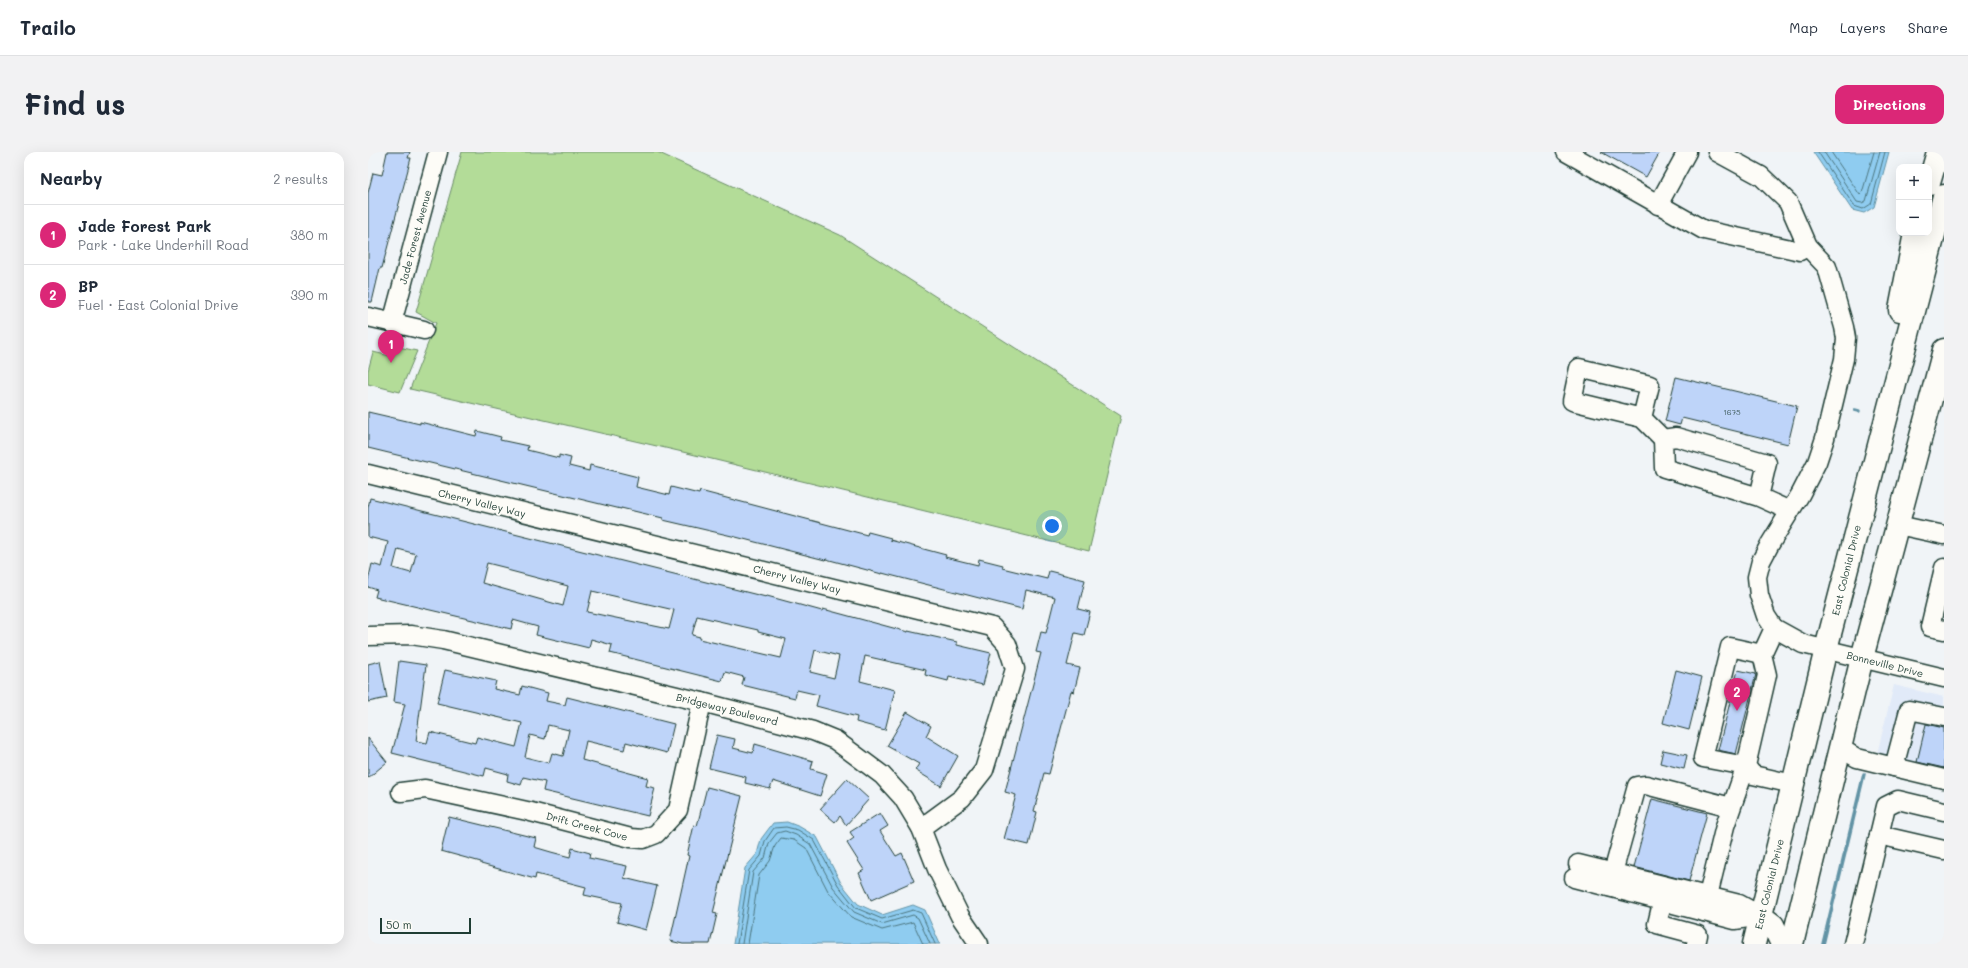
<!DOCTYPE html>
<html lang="en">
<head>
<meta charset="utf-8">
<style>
	body { margin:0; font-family:Mali,sans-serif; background:#f2f2f3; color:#1f2937 }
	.controls { position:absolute; right:12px; top:12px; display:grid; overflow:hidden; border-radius:8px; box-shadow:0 4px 16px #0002 }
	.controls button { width:36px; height:36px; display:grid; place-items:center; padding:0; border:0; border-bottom:1px solid #e0e1e3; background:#fff; color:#1f2937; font:20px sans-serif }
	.scale { position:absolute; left:12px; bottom:10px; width:91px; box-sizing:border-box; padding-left:4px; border:2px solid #1f3d34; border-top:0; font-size:11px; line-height:14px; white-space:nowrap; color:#1f3d34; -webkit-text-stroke:3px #fdfcf7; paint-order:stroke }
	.you { position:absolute; left:684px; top:374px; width:14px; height:14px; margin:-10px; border:3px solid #fff; border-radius:50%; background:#1a73e8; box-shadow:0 0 0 6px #1a73e833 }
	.badge { display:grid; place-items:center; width:26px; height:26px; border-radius:50%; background:#db2777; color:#fff; font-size:13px; font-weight:700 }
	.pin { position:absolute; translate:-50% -33px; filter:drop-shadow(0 1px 2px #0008) }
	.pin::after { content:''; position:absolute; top:21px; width:14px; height:12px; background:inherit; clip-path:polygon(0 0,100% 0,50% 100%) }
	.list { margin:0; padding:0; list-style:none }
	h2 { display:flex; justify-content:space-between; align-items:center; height:52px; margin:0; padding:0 16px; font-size:17px }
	h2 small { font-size:13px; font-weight:400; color:#747a83 }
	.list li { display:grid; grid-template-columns:26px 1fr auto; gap:12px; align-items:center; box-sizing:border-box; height:60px; padding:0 16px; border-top:1px solid #e0e1e3 }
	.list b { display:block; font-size:15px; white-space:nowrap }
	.list p { margin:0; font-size:13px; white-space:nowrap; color:#747a83 }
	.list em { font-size:13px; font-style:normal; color:#747a83 }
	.map { position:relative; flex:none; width:1576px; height:792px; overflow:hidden; border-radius:12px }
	header { display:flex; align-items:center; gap:24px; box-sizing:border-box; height:56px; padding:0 20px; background:#fff; border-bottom:1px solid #e0e1e3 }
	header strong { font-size:19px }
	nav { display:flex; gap:22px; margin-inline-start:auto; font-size:14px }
	.intro { display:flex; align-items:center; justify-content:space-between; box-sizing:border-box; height:96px; padding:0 24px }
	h1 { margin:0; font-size:28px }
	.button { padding:10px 18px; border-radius:12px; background:#db2777; color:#fff; font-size:14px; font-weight:700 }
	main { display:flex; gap:24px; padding:0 24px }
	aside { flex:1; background:#fff; border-radius:12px; box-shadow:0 4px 16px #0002 }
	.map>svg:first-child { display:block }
	.built { fill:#e1eaf8 }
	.green { fill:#b3dc98; stroke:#698c66 }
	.water { fill:#8fccf0; stroke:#6293a5 }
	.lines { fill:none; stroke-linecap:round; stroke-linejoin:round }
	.shore { stroke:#4c767f; stroke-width:1 }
	.stream { stroke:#6293a5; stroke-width:3.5 }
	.building { fill:#bed4f9; stroke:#1f3d34; fill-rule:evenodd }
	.minor-casing { stroke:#1f3d34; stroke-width:21 }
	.highway-casing { stroke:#1f3d34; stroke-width:25 }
	.minor { stroke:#fdfcf7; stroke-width:18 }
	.highway { stroke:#fdfcf7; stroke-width:22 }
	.labels { text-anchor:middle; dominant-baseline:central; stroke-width:4; stroke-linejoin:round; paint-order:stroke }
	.number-label { font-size:8px; fill:#476365 }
	.street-label { font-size:10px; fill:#1f3d34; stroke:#fdfcf7 }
</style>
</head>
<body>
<header>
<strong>Trailo</strong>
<nav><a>Map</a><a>Layers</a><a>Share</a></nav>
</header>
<div class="intro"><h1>Find us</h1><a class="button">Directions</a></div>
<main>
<aside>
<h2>Nearby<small>2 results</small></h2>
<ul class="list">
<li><span class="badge">1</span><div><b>Jade Forest Park</b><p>Park · Lake Underhill Road</p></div><em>380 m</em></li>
<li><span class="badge">2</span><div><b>BP</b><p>Fuel · East Colonial Drive</p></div><em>390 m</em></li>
</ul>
</aside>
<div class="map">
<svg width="1576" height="792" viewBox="0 0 1576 792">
	<rect width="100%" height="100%" fill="#f0f4f7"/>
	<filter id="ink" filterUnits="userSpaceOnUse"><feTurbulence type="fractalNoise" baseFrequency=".025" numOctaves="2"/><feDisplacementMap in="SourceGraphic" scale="8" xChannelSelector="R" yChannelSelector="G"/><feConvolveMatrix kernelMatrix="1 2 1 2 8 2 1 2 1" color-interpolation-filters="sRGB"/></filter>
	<g filter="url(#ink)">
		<polygon class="built" points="1526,533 1576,545 1576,636 1505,618"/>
		<g class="green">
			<polygon points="94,0 289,0 472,83 753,264 721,399 319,301 42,237 68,171 48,160"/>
			<polygon points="26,194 49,199 32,240 0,232 0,219 5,200 22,204"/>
		</g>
		<g class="water">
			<polygon points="1445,0 1521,0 1506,55 1496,61 1484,58"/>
			<polygon points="419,670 432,675 449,685 473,731 490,752 514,763 545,753 557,758 572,792 365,792 377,716 389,702 393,687 405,671"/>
		</g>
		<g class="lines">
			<g class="shore">
				<polyline points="1450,0 1486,54 1495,57 1503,52 1517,0"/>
				<polyline points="1456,0 1489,50 1494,51 1498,49 1512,0"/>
				<polyline points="1463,0 1492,43 1494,41 1506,0"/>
				<polyline points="369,792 381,718 393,704 397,689 406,676 418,675 430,678 446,688 470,733 488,756 514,767 545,758 553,761 567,792"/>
				<polyline points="374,792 385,720 397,706 401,691 409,681 417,679 428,683 442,692 465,735 486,760 514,772 545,763 550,766 562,792"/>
				<polyline points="380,792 391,723 402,709 407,694 413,686 426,688 438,696 460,739 483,765 514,778 545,770 555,792"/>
			</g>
			<g class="stream">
				<polyline points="1487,258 1491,259"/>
				<polyline points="1455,792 1496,622"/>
			</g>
		</g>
		<g class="building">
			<polygon points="19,0 42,0 40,6 43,6 14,116 12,116 4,150 0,150 0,41 5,21 14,23"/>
			<polygon points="1233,0 1292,0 1278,25"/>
			<polygon points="1308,225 1429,254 1420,292 1314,266 1312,273 1297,269"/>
			<polygon points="0,260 52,272 52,270 108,284 109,279 133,285 132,288 160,294 159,298 191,306 191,303 203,306 201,314 221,319 222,313 270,325 268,335 301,343 303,335 331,342 332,339 499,383 500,380 523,386 522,388 578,403 577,405 610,413 611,407 635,413 634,416 679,427 681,419 717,428 710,457 722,460 716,483 707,481 699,513 712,516 706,540 703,539 681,622 676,621 666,659 669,660 661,693 636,687 648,643 637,640 673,501 668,500 673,480 678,481 687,445 658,438 654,457 514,421 514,422 458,407 457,408 364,384 295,368 295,366 253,356 253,357 0,296"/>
			<path d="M 2,346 L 398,445 L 399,444 L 454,459 L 455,457 L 540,480 L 540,479 L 589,490 L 589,493 L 623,501 L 615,533 L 581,525 L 580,529 L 557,523 L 558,518 L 497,504 L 492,529 L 527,538 L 517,578 L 488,570 L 489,565 L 448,554 L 451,543 L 429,538 L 427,546 L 374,533 L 376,525 L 357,520 L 354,529 L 242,501 L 244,493 L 223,487 L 221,496 L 168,483 L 170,475 L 145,468 L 143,477 L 7,445 L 9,438 L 0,435 L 0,429 L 4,412 L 14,415 L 20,390 L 0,385 L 0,356 ZM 30,397 L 48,402 L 43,421 L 25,416 ZM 119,411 L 139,416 L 139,418 L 200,434 L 195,454 L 114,431 ZM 224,439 L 306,458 L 301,477 L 219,460 ZM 329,464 L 390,478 L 390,480 L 418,487 L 413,506 L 331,487 L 332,485 L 324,483 ZM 447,498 L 471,504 L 466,526 L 442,520 Z"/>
			<polygon points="12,509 19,546 0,550 0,512"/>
			<path d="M 31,509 L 58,513 L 48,589 L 59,591 L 62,580 L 107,591 L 109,585 L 148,595 L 154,571 L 69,551 L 77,518 L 128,529 L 126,537 L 152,543 L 154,534 L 180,541 L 178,549 L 197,553 L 199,545 L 306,572 L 299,601 L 258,590 L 256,598 L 218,589 L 214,608 L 280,626 L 278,634 L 287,636 L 280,664 L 175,639 L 177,630 L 155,625 L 153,633 L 139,629 L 140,622 L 118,616 L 116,624 L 24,601 L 37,552 L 26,550 ZM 180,573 L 201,578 L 195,604 L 184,601 L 181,611 L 157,605 L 162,583 L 177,587 Z"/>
			<polygon points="1308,518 1334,525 1321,578 1295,571"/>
			<polygon points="1370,518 1388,522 1368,602 1350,598"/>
			<polygon points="539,560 563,574 558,584 590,604 573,634 547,618 551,612 519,594"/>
			<polygon points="1558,572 1576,576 1576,616 1549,610"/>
			<polygon points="349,583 367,587 365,596 385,601 387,592 445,609 443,617 459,622 452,644 405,629 402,637 377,631 378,625 341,616"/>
			<polygon points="0,586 19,610 0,626"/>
			<polygon points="1295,598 1319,603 1316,617 1292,611"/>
			<polygon points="479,627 501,647 478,673 472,664 467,670 452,657"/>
			<polygon points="339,635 374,644 345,761 349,762 342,792 315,792 302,789 321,704 319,703 326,673 329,674"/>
			<polygon points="1284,647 1339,661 1321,729 1266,715"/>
			<polygon points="512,661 520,674 512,679 528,704 534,701 546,729 503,748 491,721 496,718 479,691 486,686 482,680"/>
			<polygon points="81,665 168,686 166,695 183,700 202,705 204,696 222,701 221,706 259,714 256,726 289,734 278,778 249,770 254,751 216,743 218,735 168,722 167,727 113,712 113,710 73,699"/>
		</g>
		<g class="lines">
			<g class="minor-casing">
				<g id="minor">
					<polyline points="1198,0 1336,78 1432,99 1439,94"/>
					<polyline points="1349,0 1393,24 1420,50 1439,94 1459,115 1476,175 1478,186 1476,207 1457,286 1449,310 1432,343 1402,392 1393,409 1389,425 1391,443 1398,464 1406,476 1435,492 1576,526"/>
					<polyline points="1290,53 1319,0"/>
					<polyline points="0,165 56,178"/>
					<polyline points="24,171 70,0"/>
					<polyline points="1274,266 1204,249 1211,216 1282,233 1274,266 1295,287"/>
					<polyline points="0,322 624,475 639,492 647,517 616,618 594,646 553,676"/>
					<polyline points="1391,345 1296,316 1295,287 1308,285 1399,311 1391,345 1422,359"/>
					<polyline points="1530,373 1576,383"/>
					<polyline points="1576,416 1562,475 1576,478"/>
					<polyline points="1406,476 1394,502 1399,523 1378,614 1385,623 1425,632"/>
					<polyline points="0,484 43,483 75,488 334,550 445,579 467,588 514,623 535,646 553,676 569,717 592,764 611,792"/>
					<polyline points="1472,596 1489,606 1526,615 1541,558 1576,565"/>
					<polyline points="1526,615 1576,627"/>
					<polyline points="33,640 57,637 159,659 263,686 275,687 288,682 310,658 334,550"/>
					<polyline points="1511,683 1576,698"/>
					<polyline points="1210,712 1371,752 1393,764"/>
					<polyline points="1206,726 1367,768 1393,764"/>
					<polyline points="1241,735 1269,634 1278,633 1363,655"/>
					<polyline points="1297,739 1289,772 1330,783 1328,792"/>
					<polyline points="1336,760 1357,674 1378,614 1335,606 1362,495 1394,502"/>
					<polyline points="1485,792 1518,654 1530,648 1576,659"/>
				</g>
			</g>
			<g class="highway-casing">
				<g id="highway">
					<polyline points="1561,31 1570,0"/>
					<polyline points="1532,158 1547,81"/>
					<polyline points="1393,764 1405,773 1414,792"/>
					<polyline points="1386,792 1458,497 1576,44"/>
					<polyline points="1424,792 1494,506 1576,198"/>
				</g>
			</g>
			<use href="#minor" class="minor"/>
			<use href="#highway" class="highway"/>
		</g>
	</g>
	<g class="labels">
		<g class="number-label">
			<text x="1364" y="260">1675</text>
		</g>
		<g class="street-label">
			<text transform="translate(47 85) rotate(-75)">Jade Forest Avenue</text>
			<text transform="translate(114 351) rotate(14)">Cherry Valley Way</text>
			<text transform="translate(1478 418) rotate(-76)">East Colonial Drive</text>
			<text transform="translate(429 427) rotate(14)">Cherry Valley Way</text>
			<text transform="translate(1517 512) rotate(14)">Bonneville Drive</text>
			<text transform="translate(359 557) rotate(14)">Bridgeway Boulevard</text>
			<text transform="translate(219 674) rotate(15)">Drift Creek Cove</text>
			<text transform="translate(1401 732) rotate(-76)">East Colonial Drive</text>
		</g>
	</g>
</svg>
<div class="controls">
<button>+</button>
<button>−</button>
</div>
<div class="scale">50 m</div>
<div class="you"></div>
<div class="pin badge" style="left:23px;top:211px">1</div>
<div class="pin badge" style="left:1369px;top:559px">2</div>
</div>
</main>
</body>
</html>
